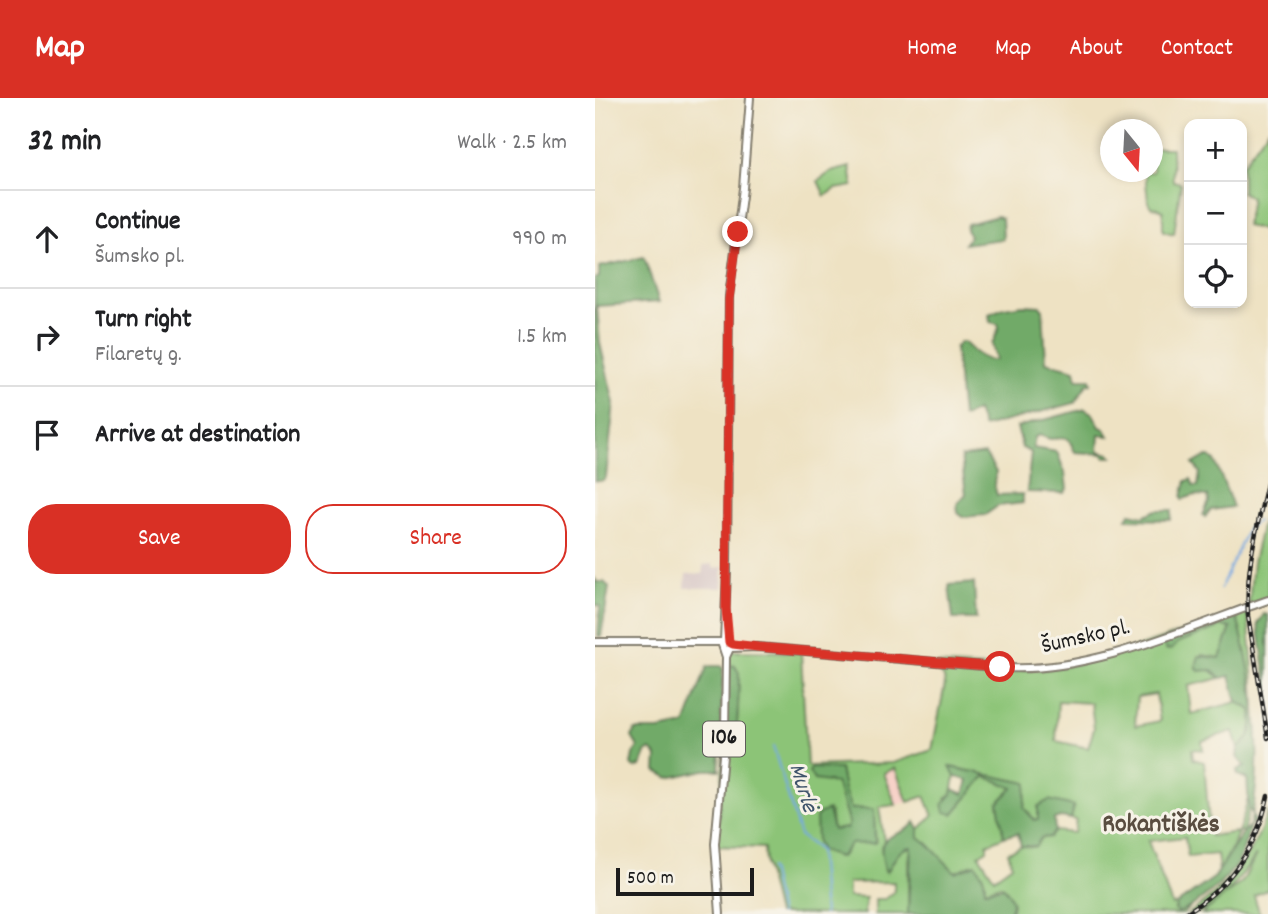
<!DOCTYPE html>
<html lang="en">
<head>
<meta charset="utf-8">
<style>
	body { margin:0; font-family:Dekko,sans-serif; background:#f6f6f6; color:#202124 }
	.controls { position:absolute; right:21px; top:21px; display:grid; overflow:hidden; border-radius:14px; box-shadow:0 4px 10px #0003 }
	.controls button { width:63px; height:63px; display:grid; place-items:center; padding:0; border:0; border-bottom:2px solid #e0e0e0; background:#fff; color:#202124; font:35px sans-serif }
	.compass { position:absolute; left:505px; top:21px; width:63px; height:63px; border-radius:50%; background:#fff; box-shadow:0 4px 10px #0003; rotate:162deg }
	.scale { position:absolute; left:21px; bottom:18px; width:138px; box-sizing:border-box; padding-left:7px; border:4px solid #1c1c1c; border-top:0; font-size:19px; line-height:24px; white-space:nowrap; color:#1c1c1c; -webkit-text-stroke:5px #f7f3e8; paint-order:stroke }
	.stop { position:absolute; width:21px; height:21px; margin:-16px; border:5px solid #d93025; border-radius:50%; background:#fff }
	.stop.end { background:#d93025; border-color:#fff; box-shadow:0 2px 7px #0008 }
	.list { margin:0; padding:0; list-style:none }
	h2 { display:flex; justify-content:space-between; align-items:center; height:91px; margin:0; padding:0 28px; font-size:30px }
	h2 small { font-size:23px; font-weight:400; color:#757577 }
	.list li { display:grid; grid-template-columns:46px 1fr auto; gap:21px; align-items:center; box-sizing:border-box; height:98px; padding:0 28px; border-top:2px solid #e0e0e0 }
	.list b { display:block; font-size:26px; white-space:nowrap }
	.list p { margin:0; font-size:23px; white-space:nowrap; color:#757577 }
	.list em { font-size:23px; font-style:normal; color:#757577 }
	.actions { display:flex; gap:14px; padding:21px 28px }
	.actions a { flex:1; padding:16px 0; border:2px solid #d93025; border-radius:28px; text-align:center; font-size:24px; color:#d93025 }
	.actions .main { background:#d93025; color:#fff }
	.icon { flex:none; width:38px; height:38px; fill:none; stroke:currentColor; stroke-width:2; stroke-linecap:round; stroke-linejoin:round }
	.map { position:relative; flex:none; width:673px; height:816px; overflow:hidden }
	header { display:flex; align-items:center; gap:42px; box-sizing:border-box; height:98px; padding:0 35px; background:#d93025; color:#fff }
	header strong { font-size:33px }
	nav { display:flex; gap:38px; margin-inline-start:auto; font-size:24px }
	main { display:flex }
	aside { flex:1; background:#fff }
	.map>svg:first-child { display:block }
	.built { fill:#f7d1c7 }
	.industrial { fill:#d2bfc0 }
	.green { fill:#8cc477; stroke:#54704a; stroke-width:2; fill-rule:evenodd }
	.forest { fill:#71aa68; stroke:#466342; stroke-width:2 }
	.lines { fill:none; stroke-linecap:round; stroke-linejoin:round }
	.stream { stroke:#74a8e1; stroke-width:2 }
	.primary-casing { stroke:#857f70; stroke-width:10 }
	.primary { stroke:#fff; stroke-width:6 }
	.rail-casing { stroke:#1c1c1c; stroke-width:4.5 }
	.rail { stroke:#f7f3e8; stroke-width:2; stroke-dasharray:5; stroke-linecap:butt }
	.route { stroke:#d93025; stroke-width:9 }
	.labels { text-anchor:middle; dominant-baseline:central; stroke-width:6; stroke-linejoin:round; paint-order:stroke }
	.shield { fill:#f7f3e8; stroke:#5e5c59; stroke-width:2 }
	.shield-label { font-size:21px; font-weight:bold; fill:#1c1c1c }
	.street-label { font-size:23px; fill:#1c1c1c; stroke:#f7f3e8 }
	.water-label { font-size:24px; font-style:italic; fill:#3f546b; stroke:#f7f3e8 }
	.quarter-label { font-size:26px; font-weight:bold; fill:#594d40; stroke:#f7f3e8 }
</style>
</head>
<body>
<header>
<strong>Map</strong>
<nav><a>Home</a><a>Map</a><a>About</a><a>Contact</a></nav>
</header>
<main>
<aside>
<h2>32 min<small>Walk · 2.5 km</small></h2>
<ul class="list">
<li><svg class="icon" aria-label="ahead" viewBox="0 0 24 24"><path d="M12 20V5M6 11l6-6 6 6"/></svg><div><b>Continue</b><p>Šumsko pl.</p></div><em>990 m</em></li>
<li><svg class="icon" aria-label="right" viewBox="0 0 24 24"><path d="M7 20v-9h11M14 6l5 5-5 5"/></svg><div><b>Turn right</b><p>Filaretų g.</p></div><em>1.5 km</em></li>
<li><svg class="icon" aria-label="arrive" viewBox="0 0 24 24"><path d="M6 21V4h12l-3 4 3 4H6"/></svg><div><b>Arrive at destination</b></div></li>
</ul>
<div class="actions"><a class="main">Save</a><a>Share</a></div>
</aside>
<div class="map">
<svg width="673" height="816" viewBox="0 0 673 816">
	<rect width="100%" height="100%" fill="#f7f3e8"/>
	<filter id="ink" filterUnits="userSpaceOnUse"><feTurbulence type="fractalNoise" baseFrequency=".0143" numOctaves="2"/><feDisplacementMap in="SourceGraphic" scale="14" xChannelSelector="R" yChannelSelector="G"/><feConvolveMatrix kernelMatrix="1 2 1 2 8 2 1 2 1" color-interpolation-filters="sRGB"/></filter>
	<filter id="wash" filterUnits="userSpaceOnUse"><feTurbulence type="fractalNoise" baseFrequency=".00686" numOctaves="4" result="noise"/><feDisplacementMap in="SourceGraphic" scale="28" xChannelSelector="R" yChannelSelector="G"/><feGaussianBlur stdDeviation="1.57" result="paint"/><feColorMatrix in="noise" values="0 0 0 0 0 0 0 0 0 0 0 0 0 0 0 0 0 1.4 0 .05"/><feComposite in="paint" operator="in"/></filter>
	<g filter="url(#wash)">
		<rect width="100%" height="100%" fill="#eee2c3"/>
		<polygon class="built" points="301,670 313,704 301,707 289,674"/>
		<polygon class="industrial" points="118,466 118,470 128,469 127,490 90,490 91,476 108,476 108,467"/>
		<g class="green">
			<polygon points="673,31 673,105 668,132 651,128 656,100 647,94 647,67"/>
			<polygon points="564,50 577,50 578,83 586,85 579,136 568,133 568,113 563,110 556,109 553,104 550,74 558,74 558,52"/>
			<polygon points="255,69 258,88 241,91 230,98 223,83 236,74"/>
			<polygon points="673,399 673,500 654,507 658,464"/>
			<path d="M 652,511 C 665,628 673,739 588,816 L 416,816 L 418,805 L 409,789 L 405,787 L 390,792 L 390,784 L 378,766 L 360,774 L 324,739 L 324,731 L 338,718 L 330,698 L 313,704 L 300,670 L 289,675 L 301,707 L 284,709 L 289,743 L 286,749 L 290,773 L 294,771 C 298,761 305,749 316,749 L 313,770 L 313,816 L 280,816 L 280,801 L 290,801 L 299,794 L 299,784 L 253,785 L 253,799 L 271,800 L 269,815 L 271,816 L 182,816 L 170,766 L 169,750 L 121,748 L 128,668 C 145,654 143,597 144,575 L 133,567 L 134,553 L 206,554 L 212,668 L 298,665 L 337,652 L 350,586 L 349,580 L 339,566 L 443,572 C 485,568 525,554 566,541 L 571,551 L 576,552 L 584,544 L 627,528 L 634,528 L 635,532 L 625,560 L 607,557 L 604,573 L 614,571 L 626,580 L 593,588 L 596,616 L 642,604 L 657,612 C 658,627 658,641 643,650 L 638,633 L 607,643 L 608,652 L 597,651 L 598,661 L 609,664 L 615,738 L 649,733 L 624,774 L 622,756 L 593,759 L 590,739 L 553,743 L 577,807 L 582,806 L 580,811 C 591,806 604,802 614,795 C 673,730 667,607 642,520 L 636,517 ZM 561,596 L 565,623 L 540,628 L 542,599 ZM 463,603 L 496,605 L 499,630 L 493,650 L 461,643 ZM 356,669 L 432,685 L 429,710 L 440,722 L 479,708 L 476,721 L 481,722 L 479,735 L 460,733 L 455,739 L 446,740 L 439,749 L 426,748 L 413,754 L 417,767 L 399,780 L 384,757 L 392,752 L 392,746 L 409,739 L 403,705 L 419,690 L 390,678 L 358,716 L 354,714 L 351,700 L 357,696 L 360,679 ZM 245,671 L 249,692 L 256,711 L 269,710 L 278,713 L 281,744 L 254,746 L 248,757 L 242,759 L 226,753 L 235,714 L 238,732 L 252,730 L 254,728 L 243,690 L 239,683 L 217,679 Z"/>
			<path d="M 673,713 L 673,791 L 659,798 L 665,816 L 607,816 L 648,783 L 661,757 C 647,778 621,816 593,816 C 633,790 658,758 673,713 Z"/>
		</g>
		<g class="forest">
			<polygon points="402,118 407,120 408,141 369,146 375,138 371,132 372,126"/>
			<polygon points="49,159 64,204 2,208 5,245 19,305 11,379 8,383 0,383 0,181 4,179 4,169"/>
			<path d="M 428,207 L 445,208 L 448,211 L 451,264 L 480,272 L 482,281 L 495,281 L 496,285 L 492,286 L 480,305 L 388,329 L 382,313 L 369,319 L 367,318 L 360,250 L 365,244 L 369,244 C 378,253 387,263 401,262 L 397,246 L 404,230 L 403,226 L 395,224 L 394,216 L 409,210 Z"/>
			<polygon points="490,311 498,316 505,329 510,331 514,338 504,337 503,353 515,356 517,359 509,359 508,356 480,354 474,342 471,340 455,341 444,337 440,339 438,350 462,354 470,375 472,391 469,395 432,394 436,354 427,350 422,329"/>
			<polygon points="390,356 401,374 399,386 402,397 428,396 428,405 403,408 390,417 368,419 363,415 362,406 371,396 366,359"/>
			<polygon points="610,359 615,359 620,363 638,409 616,412 610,419 608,417 614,404 613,398 600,397 588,401 587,399 591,383 596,381 599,388 603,388 605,374 598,366"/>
			<polygon points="561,412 577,412 576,422 532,421 535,415 549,418"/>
			<polygon points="0,481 2,484 9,484 14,489 6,539 3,538 5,508 0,507"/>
			<polygon points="379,485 381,521 358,521 354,487"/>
			<polygon points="669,516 673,517 673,593 663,526"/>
			<path d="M 636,517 L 642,520 C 664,597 673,691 644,763 C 629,785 607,804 583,815 L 580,811 L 582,806 L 620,779 L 649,733 L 660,723 L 654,710 L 652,681 L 643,677 L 642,672 L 650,669 L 642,659 L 643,650 C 658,641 658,627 657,612 L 642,604 L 635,578 L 626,580 L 617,572 L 604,573 L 601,568 L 604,558 L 625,560 L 636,530 L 627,528 L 584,544 L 576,552 L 571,551 L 566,541 Z"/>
			<path d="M 133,567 L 140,568 L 144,575 C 143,595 145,657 128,668 Z"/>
			<polygon points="116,568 126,568 128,571 124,672 109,672 74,680 61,673 62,658 56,652 52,653 46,668 39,670 36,667 38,656 43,649 37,639 40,632 64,632 90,627 112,569"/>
			<polygon points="355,669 432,685 429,710 439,722 443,721 443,708 454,702 479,708 476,721 466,719 459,721 460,733 455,739 446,740 441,748 426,748 423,735 409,739 403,705 418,690 390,678 358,716 350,714 348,706 357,696 358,691 369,696 373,682 360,679"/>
			<polygon points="216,670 245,671 249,692 256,711 279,711 280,745 255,746 245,759 226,753 222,744 221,719 225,715 233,712 238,732 252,730 254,725 241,685 219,682 214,674"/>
			<path d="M 320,724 L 324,731 L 324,739 L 333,746 L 360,774 L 381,766 L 389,780 L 390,792 L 409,789 C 417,798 420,805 413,816 L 313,816 L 316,749 C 303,750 299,763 292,774 C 289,769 288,764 287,757 C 283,733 309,740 320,724 Z"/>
		</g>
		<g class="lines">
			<g class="stream">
				<polyline points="667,424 673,425"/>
				<polyline points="627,487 653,430 662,423"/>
				<polyline points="625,491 626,490"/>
				<polyline points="178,648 205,738 224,752 229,816"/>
				<polyline points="175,770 185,816"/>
			</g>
		</g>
	</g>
	<g filter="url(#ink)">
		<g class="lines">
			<g class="primary-casing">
				<g id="primary">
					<polyline points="129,543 132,474 134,198 148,90 155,0"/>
					<polyline points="0,544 128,544"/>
					<path d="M 135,550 L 163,549 L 412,570 C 498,574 592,530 673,502"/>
					<polyline points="125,816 120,746 130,636 131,559 136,548 131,543 127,547 131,559"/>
				</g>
			</g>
			<use href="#primary" class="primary"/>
			<g class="rail-casing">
				<g id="rail">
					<path d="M 673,381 C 663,426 650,471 653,518 L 673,640"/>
					<path d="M 589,816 C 635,789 662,749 673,698"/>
				</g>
			</g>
			<use href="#rail" class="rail"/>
		</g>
	</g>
	<g class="lines" filter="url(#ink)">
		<polyline class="route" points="143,134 134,201 131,511 134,544 138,546 163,549 405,569"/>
	</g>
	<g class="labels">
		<rect class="shield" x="108" y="623.5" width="42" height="35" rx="5"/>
		<g class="shield-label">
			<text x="129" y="641">106</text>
		</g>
		<g class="street-label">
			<text transform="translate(491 540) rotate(-13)">Šumsko pl.</text>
		</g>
		<g class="water-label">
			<text transform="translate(207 690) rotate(73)">Murlė</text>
		</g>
		<g class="quarter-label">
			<text x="566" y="727">Rokantiškės</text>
		</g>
	</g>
</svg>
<div class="controls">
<button>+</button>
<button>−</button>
<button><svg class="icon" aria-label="locate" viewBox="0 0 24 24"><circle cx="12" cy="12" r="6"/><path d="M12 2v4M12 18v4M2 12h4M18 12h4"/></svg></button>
</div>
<svg class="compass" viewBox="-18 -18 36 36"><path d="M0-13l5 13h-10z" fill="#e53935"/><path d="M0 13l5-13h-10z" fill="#757577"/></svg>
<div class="scale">500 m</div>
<div class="stop" style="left:405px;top:569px"></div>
<div class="stop end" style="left:143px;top:134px"></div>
</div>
</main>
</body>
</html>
